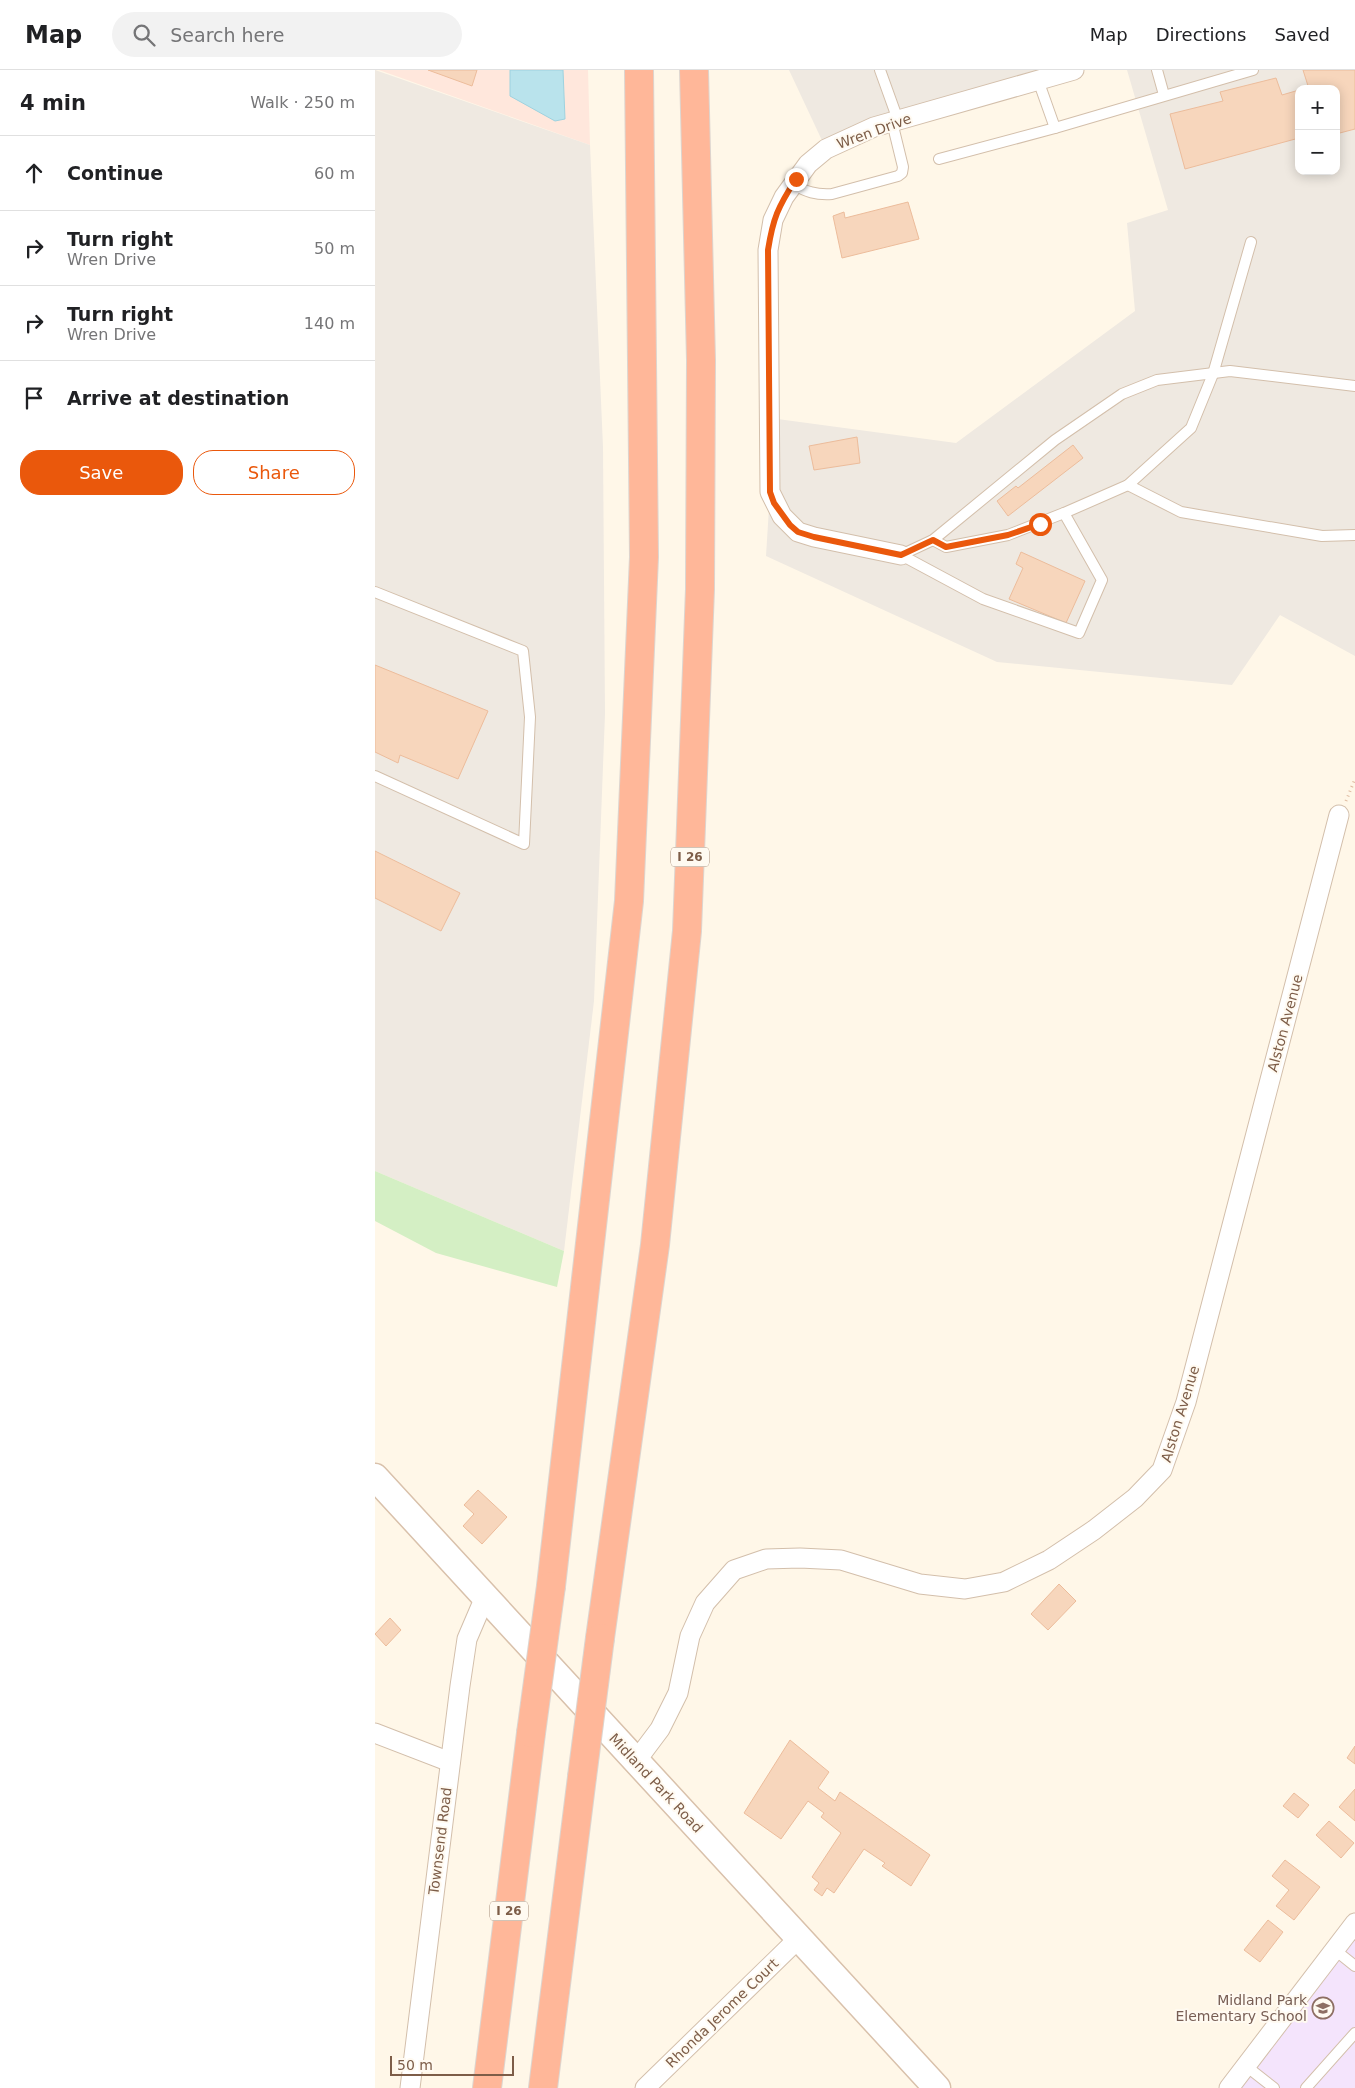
<!DOCTYPE html>
<html lang="en">
<head>
<meta charset="utf-8">
<style>
	body { margin:0; font-family:"DejaVu Sans",sans-serif; background:#f2f2f2; color:#202124 }
	.controls { position:absolute; right:15px; top:15px; display:grid; overflow:hidden; border-radius:10px; box-shadow:0 2px 12px #0003 }
	.controls button { width:45px; height:45px; display:grid; place-items:center; padding:0; border:0; border-bottom:1px solid #e0e0e0; background:#fff; color:#202124; font:25px sans-serif }
	.scale { position:absolute; left:15px; bottom:12px; width:124px; box-sizing:border-box; padding-left:5px; border:2px solid #7d5d48; border-top:0; font-size:14px; line-height:18px; white-space:nowrap; color:#7d5d48; -webkit-text-stroke:4px #fffaf1; paint-order:stroke }
	.stop { position:absolute; width:15px; height:15px; margin:-11px; border:4px solid #ea580c; border-radius:50%; background:#fff }
	.stop.end { background:#ea580c; border-color:#fff; box-shadow:0 1px 5px #0008 }
	.list { margin:0; padding:0; list-style:none }
	h2 { display:flex; justify-content:space-between; align-items:center; height:65px; margin:0; padding:0 20px; font-size:21px }
	h2 small { font-size:16px; font-weight:400; color:#757577 }
	.list li { display:grid; grid-template-columns:32px 1fr auto; gap:15px; align-items:center; box-sizing:border-box; height:75px; padding:0 20px; border-top:1px solid #e0e0e0 }
	.list b { display:block; font-size:19px; white-space:nowrap }
	.list p { margin:0; font-size:16px; white-space:nowrap; color:#757577 }
	.list em { font-size:16px; font-style:normal; color:#757577 }
	.actions { display:flex; gap:10px; padding:15px 20px }
	.actions a { flex:1; padding:11px 0; border:1px solid #ea580c; border-radius:20px; text-align:center; font-size:18px; color:#ea580c }
	.actions .main { background:#ea580c; color:#fff }
	.icon { flex:none; width:28px; height:28px; fill:none; stroke:currentColor; stroke-width:2; stroke-linecap:round; stroke-linejoin:round }
	.map { position:relative; flex:none; width:980px; height:2018px; overflow:hidden }
	header { display:flex; align-items:center; gap:30px; box-sizing:border-box; height:70px; padding:0 25px; background:#fff; border-bottom:1px solid #e0e0e0 }
	header strong { font-size:24px }
	nav { display:flex; gap:28px; margin-inline-start:auto; font-size:18px }
	.search { width:350px; height:45px; background:#f2f2f2; display:flex; align-items:center; gap:12px; box-sizing:border-box; padding:0 18px; border-radius:28px; color:#757577; font-size:19px }
	main { display:flex }
	aside { flex:1; background:#fff }
	.map>svg:first-child { display:block }
	.commercial { fill:#ffe7dc }
	.industrial { fill:#efe9e1; fill-rule:evenodd }
	.education { fill:#f4e4fc }
	.green { fill:#d4efc4 }
	.water { fill:#b9e3ec; stroke:#9ed2df }
	.building { fill:#f7d6bc; stroke:#ecbc9b }
	.lines { fill:none; stroke-linecap:round; stroke-linejoin:round }
	.lane-casing { stroke:#d3bfab; stroke-width:12 }
	.street-casing { stroke:#d3bfab; stroke-width:21 }
	.secondary-casing { stroke:#d9c1ab; stroke-width:29 }
	.highway-casing { stroke:#ddd5cf; stroke-width:30 }
	.path { stroke:#deb99e; stroke-width:3; stroke-dasharray:1 4; stroke-linecap:butt }
	.lane { stroke:#fff; stroke-width:10 }
	.street { stroke:#fff; stroke-width:19 }
	.secondary { stroke:#fff; stroke-width:26 }
	.highway { stroke:#ffb799; stroke-width:28 }
	.highway-bridge-casing { stroke:#ddd5cf; stroke-width:30; stroke-linecap:butt }
	.highway-bridge { stroke:#ffb799; stroke-width:28 }
	.route { stroke:#ea580c; stroke-width:6 }
	.labels { text-anchor:middle; dominant-baseline:central; stroke-width:4; stroke-linejoin:round; paint-order:stroke }
	.shield { fill:#fffaf1; stroke:#a48c7b; stroke-width:1 }
	.shield-label { font-size:12px; font-weight:bold; fill:#7d5d48 }
	.street-label { font-size:14px; fill:#7d5d48; stroke:#fffaf1 }
	.education-label { font-size:14px; fill:#785e54; stroke:#fffaf1; text-anchor:end }
</style>
</head>
<body>
<header>
<strong>Map</strong>
<div class="search"><svg class="icon" aria-label="search" viewBox="0 0 24 24"><circle cx="10" cy="10" r="6"/><path d="M15 15l6 6"/></svg>Search here</div>
<nav><a>Map</a><a>Directions</a><a>Saved</a></nav>
</header>
<main>
<aside>
<h2>4 min<small>Walk · 250 m</small></h2>
<ul class="list">
<li><svg class="icon" aria-label="ahead" viewBox="0 0 24 24"><path d="M12 20V5M6 11l6-6 6 6"/></svg><div><b>Continue</b></div><em>60 m</em></li>
<li><svg class="icon" aria-label="right" viewBox="0 0 24 24"><path d="M7 20v-9h11M14 6l5 5-5 5"/></svg><div><b>Turn right</b><p>Wren Drive</p></div><em>50 m</em></li>
<li><svg class="icon" aria-label="right" viewBox="0 0 24 24"><path d="M7 20v-9h11M14 6l5 5-5 5"/></svg><div><b>Turn right</b><p>Wren Drive</p></div><em>140 m</em></li>
<li><svg class="icon" aria-label="arrive" viewBox="0 0 24 24"><path d="M6 21V4h12l-3 4 3 4H6"/></svg><div><b>Arrive at destination</b></div></li>
</ul>
<div class="actions"><a class="main">Save</a><a>Share</a></div>
</aside>
<div class="map">
<svg width="980" height="2018" viewBox="0 0 980 2018">
	<rect width="100%" height="100%" fill="#fff7e8"/>
	<polygon class="commercial" points="4,0 213,0 215,75"/>
	<g class="industrial">
		<polygon points="0,0 215,75 228,377 230,644 219,931 189,1181 0,1101"/>
		<polygon points="414,0 699,0 451,79"/>
		<path d="M 752,0 L 980,0 L 980,586 L 905,545 L 857,615 L 622,592 L 391,486 L 395,422 L 395,348 L 581,373 L 760,241 L 752,153 L 793,140 ZM 924,19 L 961,19 L 961,101 L 924,101 Z"/>
	</g>
	<polygon class="education" points="980,1853 980,2018 854,2018"/>
	<polygon class="green" points="0,1101 189,1181 182,1217 61,1183 0,1151"/>
	<polygon class="water" points="135,0 188,0 190,49 180,51 135,26"/>
	<g class="building">
		<polygon points="53,0 102,0 97,16"/>
		<polygon points="928,0 980,0 980,59 961,64 961,19 934,19"/>
		<polygon points="901,8 907,25 924,20 924,68 810,99 795,44 848,31 845,22"/>
		<polygon points="533,132 544,169 467,188 458,146 469,142 470,148"/>
		<polygon points="482,367 485,393 439,400 434,376"/>
		<polygon points="698,375 708,388 633,446 622,431 641,416 643,418"/>
		<polygon points="646,482 710,511 691,553 634,529 648,498 641,494"/>
		<polygon points="0,595 113,641 83,709 25,685 23,693 0,682"/>
		<polygon points="0,781 85,823 66,861 0,828"/>
		<polygon points="103,1420 132,1447 107,1474 88,1456 99,1444 89,1435"/>
		<polygon points="684,1514 701,1531 673,1560 656,1544"/>
		<polygon points="15,1548 26,1560 11,1576 0,1564"/>
		<polygon points="415,1670 454,1702 443,1718 460,1731 465,1722 555,1785 536,1816 507,1796 510,1793 489,1779 459,1823 452,1818 447,1826 439,1820 444,1813 437,1807 466,1763 446,1747 449,1743 433,1731 406,1769 369,1743"/>
		<polygon points="980,1676 980,1694 972,1688"/>
		<polygon points="980,1719 980,1751 964,1737"/>
		<polygon points="919,1723 934,1735 923,1748 908,1736"/>
		<polygon points="954,1751 979,1773 966,1788 941,1765"/>
		<polygon points="910,1790 945,1817 919,1850 901,1836 914,1820 897,1806"/>
		<polygon points="893,1850 908,1862 885,1892 869,1880"/>
	</g>
	<g class="lines">
		<g class="lane-casing">
			<g id="lane">
				<polyline points="505,0 523,50"/>
				<polyline points="782,0 789,25"/>
				<polyline points="663,10 680,58 878,0"/>
				<polyline points="564,89 680,58"/>
				<path d="M 418,114 C 431,122 441,125 457,124 L 523,106 L 527,103 L 528,97 L 517,52"/>
				<polyline points="753,415 806,442 947,466 980,465"/>
				<polyline points="558,470 571,477 633,465 689,443 753,415 816,358 838,304 876,172"/>
				<polyline points="526,485 558,470 680,370 747,324 782,310 855,301 980,316"/>
				<polyline points="526,485 608,529 704,563 727,510 689,443"/>
				<polyline points="0,522 148,581 155,647 149,774 0,706"/>
				<polyline points="960,1880 980,1896"/>
				<polyline points="871,1996 899,2018"/>
				<polyline points="931,2018 980,1963"/>
			</g>
		</g>
		<g class="street-casing">
			<g id="street">
				<polyline points="526,485 439,467 423,462 407,446 395,422 393,180 398,150 409,127 433,94 451,79 499,57 699,0"/>
				<polyline points="0,1663 75,1692"/>
				<polyline points="261,1691 285,1659 303,1623 315,1566 330,1533 359,1500 391,1489 425,1488 466,1490 545,1514 590,1519 629,1512 674,1490 719,1460 760,1428 787,1400 811,1332 964,745"/>
				<polyline points="35,2018 85,1616 92,1569 110,1527"/>
				<polyline points="270,2018 424,1868"/>
				<polyline points="854,2018 980,1853"/>
			</g>
		</g>
		<g class="secondary-casing">
			<polyline id="secondary" points="0,1407 562,2018"/>
		</g>
		<g class="highway-casing">
			<g id="highway">
				<polyline points="176,1516 254,831 269,487 264,0"/>
				<polyline points="225,1568 280,1175 312,861 325,519 326,290 319,0"/>
				<polyline points="112,2018 156,1663"/>
				<polyline points="168,2018 207,1707"/>
			</g>
		</g>
		<polyline class="path" points="971,731 980,709"/>
		<use href="#lane" class="lane"/>
		<use href="#street" class="street"/>
		<use href="#secondary" class="secondary"/>
		<use href="#highway" class="highway"/>
		<g class="highway-bridge-casing">
			<g id="highway-bridge">
				<polyline points="156,1663 176,1516"/>
				<polyline points="207,1707 225,1568"/>
			</g>
		</g>
		<use href="#highway-bridge" class="highway-bridge"/>
	</g>
	<g class="lines">
		<path class="route" d="M 421,109 C 403,137 398,148 393,180 L 395,422 L 399,433 L 415,455 L 423,462 L 439,467 L 526,485 L 558,470 L 571,477 L 633,465 L 665,454"/>
	</g>
	<defs>
		<g id="school-ring" transform="scale(1.125)"><circle r="9.5" fill="#fffaf1" stroke="#8d6e63" stroke-width="1.5"/><path d="M0-5L7-2L0 1L-7-2ZM-4 1L0 2.5L4 1V4Q0 6-4 4Z" fill="#8d6e63"/></g>
	</defs>
	<g fill-rule="evenodd">
		<use href="#school-ring" x="948" y="1938"/>
	</g>
	<g class="labels">
		<g class="shield">
			<rect x="296" y="777.5" width="38" height="19" rx="4"/>
			<rect x="115" y="1831.5" width="38" height="19" rx="4"/>
		</g>
		<g class="shield-label">
			<text x="315" y="787">I 26</text>
			<text x="134" y="1841">I 26</text>
		</g>
		<g class="street-label">
			<text transform="translate(499 61) rotate(-20)">Wren Drive</text>
			<text transform="translate(910 953) rotate(-75)">Alston Avenue</text>
			<text transform="translate(805 1344) rotate(-73)">Alston Avenue</text>
			<text transform="translate(281 1713) rotate(47)">Midland Park Road</text>
			<text transform="translate(65 1771) rotate(-83)">Townsend Road</text>
			<text transform="translate(347 1943) rotate(-44)">Rhonda Jerome Court</text>
		</g>
		<g class="education-label">
			<text x="932" y="1930">Midland Park<tspan x="932" dy="16">Elementary School</tspan></text>
		</g>
	</g>
</svg>
<div class="controls">
<button>+</button>
<button>−</button>
</div>
<div class="scale">50 m</div>
<div class="stop" style="left:665px;top:454px"></div>
<div class="stop end" style="left:421px;top:109px"></div>
</div>
</main>
</body>
</html>
